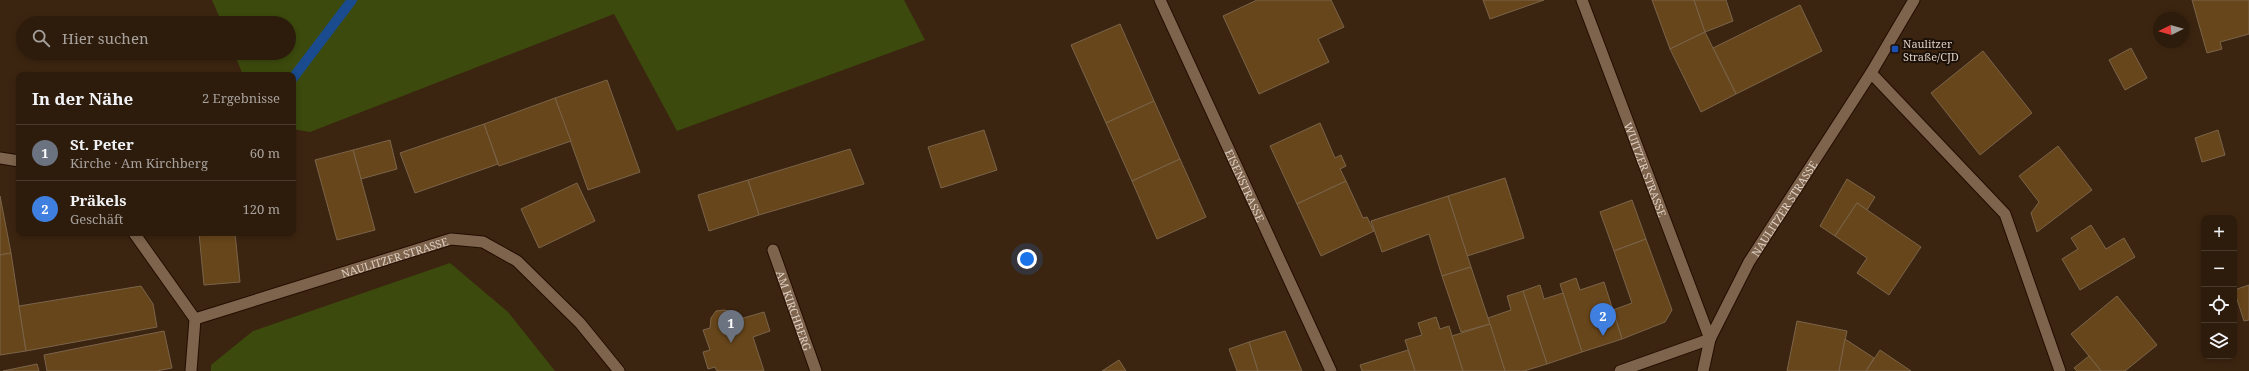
<!DOCTYPE html>
<html lang="de">
<head>
<meta charset="utf-8">
<style>
	body { margin:0; font-family:"Noto Serif",serif; background:#39291a; color:#f1f3f6 }
	.controls { position:absolute; right:12px; bottom:12px; display:grid; overflow:hidden; border-radius:8px; box-shadow:0 2px 6px #0003 }
	.controls button { width:36px; height:36px; display:grid; place-items:center; padding:0; border:0; border-bottom:1px solid #483a2d; background:#2d1c0c; color:#f1f3f6; font:20px sans-serif }
	.compass { position:absolute; left:2153px; top:12px; width:36px; height:36px; border-radius:50%; background:#2d1c0c; box-shadow:0 2px 6px #0003; rotate:265deg }
	.you { position:absolute; left:1027px; top:259px; width:14px; height:14px; margin:-10px; border:3px solid #fff; border-radius:50%; background:#1a73e8; box-shadow:0 0 0 6px #1a73e833 }
	.badge { display:grid; place-items:center; width:26px; height:26px; border-radius:50%; background:#b45309; color:#fff; font-size:13px; font-weight:700 }
	.pin { position:absolute; translate:-50% -33px; filter:drop-shadow(0 1px 2px #0008) }
	.pin::after { content:''; position:absolute; top:21px; width:14px; height:12px; background:inherit; clip-path:polygon(0 0,100% 0,50% 100%) }
	.list { margin:0; padding:0; list-style:none }
	h2 { display:flex; justify-content:space-between; align-items:center; height:52px; margin:0; padding:0 16px; font-size:17px }
	h2 small { font-size:13px; font-weight:400; color:#a7a19d }
	.list li { display:grid; grid-template-columns:26px 1fr auto; gap:12px; align-items:center; box-sizing:border-box; height:56px; padding:0 16px; border-top:1px solid #483a2d }
	.list b { display:block; font-size:15px; white-space:nowrap }
	.list p { margin:0; font-size:13px; white-space:nowrap; color:#a7a19d }
	.list em { font-size:13px; font-style:normal; color:#a7a19d }
	.icon { flex:none; width:22px; height:22px; fill:none; stroke:currentColor; stroke-width:2; stroke-linecap:round; stroke-linejoin:round }
	.map { position:relative; flex:none; width:2249px; height:371px; overflow:hidden }
	.search { position:absolute; background:#2d1c0c; box-shadow:0 2px 6px #0003; left:16px; top:16px; width:280px; height:44px; display:flex; align-items:center; gap:10px; box-sizing:border-box; padding:0 14px; border-radius:22px; color:#a7a19d; font-size:15px }
	.panel { position:absolute; background:#2d1c0c; box-shadow:0 2px 6px #0003; left:16px; top:72px; width:280px; height:164px; border-radius:8px }
	.map>svg:first-child { display:block }
	.green { fill:#3c4a0d }
	.lines { fill:none; stroke-linecap:round; stroke-linejoin:round }
	.stream { stroke:#194b8e; stroke-width:10 }
	.building { fill:#68461b; stroke:#7a644a }
	.service-casing { stroke:#220d00; stroke-width:13 }
	.minor-casing { stroke:#220d00; stroke-width:13 }
	.service { stroke:#7e644d; stroke-width:11 }
	.minor { stroke:#7e644d; stroke-width:11 }
	.transit-dot { fill:#1a4fb4; stroke:#1b1108; stroke-width:1.5 }
	.labels { text-anchor:middle; dominant-baseline:central; stroke-width:4; stroke-linejoin:round; paint-order:stroke }
	.poi-label { font-size:11px; fill:#decfc2; stroke:#1b1108; text-anchor:start }
	.street-label { font-size:11px; fill:#decfc2; stroke:#1b1108 }
</style>
</head>
<body>
<div class="map">
<svg width="2249" height="371" viewBox="0 0 2249 371">
	<rect width="100%" height="100%" fill="#3c2510"/>
	<g class="green">
		<polygon points="212,0 904,0 925,40 677,131 614,14 310,132 293,129 293,75 243,75 234,53 289,53 289,23 222,23"/>
		<polygon points="450,263 508,312 555,371 211,371 211,365 253,331"/>
	</g>
	<g class="lines">
		<polyline class="stream" points="293,78 352,0"/>
	</g>
	<g class="building">
		<polygon points="1257,0 1331,0 1344,27 1318,39 1329,62 1259,94 1223,16"/>
		<polygon points="1483,0 1544,0 1490,19"/>
		<polygon points="1652,0 1694,0 1705,32 1670,49"/>
		<polygon points="1694,0 1726,0 1733,21 1705,32"/>
		<polygon points="2192,0 2249,0 2249,34 2220,42 2222,49 2207,53"/>
		<polygon points="1800,5 1822,51 1736,94 1713,48"/>
		<polygon points="1120,24 1154,101 1106,123 1071,45"/>
		<polygon points="1705,32 1736,94 1701,112 1670,49"/>
		<polygon points="2131,48 2147,78 2125,90 2109,60"/>
		<polygon points="1983,51 2032,113 1980,155 1931,93"/>
		<polygon points="607,80 640,172 588,190 555,98"/>
		<polygon points="555,98 571,141 499,166 484,124"/>
		<polygon points="1154,101 1180,159 1132,181 1106,123"/>
		<polygon points="1320,123 1335,158 1341,155 1346,166 1340,169 1346,181 1297,204 1270,146"/>
		<polygon points="484,124 498,164 415,193 400,153"/>
		<polygon points="984,130 997,170 941,188 928,147"/>
		<polygon points="2218,130 2225,155 2202,162 2195,138"/>
		<polygon points="390,140 397,169 361,179 353,150"/>
		<polygon points="2058,146 2092,190 2037,232 2031,213 2039,202 2019,176"/>
		<polygon points="850,149 864,184 759,215 748,180"/>
		<polygon points="353,150 375,230 337,240 315,160"/>
		<polygon points="1180,159 1206,217 1157,239 1132,181"/>
		<polygon points="1505,178 1524,238 1467,256 1448,196"/>
		<polygon points="1847,179 1875,197 1867,210 1857,203 1835,236 1820,226"/>
		<polygon points="748,180 759,215 709,231 698,195"/>
		<polygon points="1346,181 1363,218 1367,217 1374,231 1321,256 1297,204"/>
		<polygon points="577,183 595,221 539,248 521,209"/>
		<polygon points="0,196 11,253 0,255"/>
		<polygon points="1448,196 1471,267 1442,276 1429,234 1382,252 1371,221"/>
		<polygon points="1632,200 1646,239 1614,251 1600,212"/>
		<polygon points="1857,203 1921,247 1889,295 1857,273 1867,258 1835,236"/>
		<polygon points="2091,225 2106,249 2124,238 2135,257 2080,290 2062,259 2078,249 2071,238"/>
		<polygon points="199,233 235,233 240,282 204,285"/>
		<polygon points="1646,239 1672,310 1665,322 1622,339 1613,310 1632,303 1614,251"/>
		<polygon points="11,253 26,351 0,355 0,255"/>
		<polygon points="1471,267 1490,324 1461,332 1442,276"/>
		<polygon points="1576,278 1580,290 1604,282 1622,339 1582,352 1560,284"/>
		<polygon points="1540,285 1544,299 1563,293 1582,352 1547,364 1523,291"/>
		<polygon points="2249,285 2249,320 2244,321 2234,290"/>
		<polygon points="141,286 153,304 157,327 26,351 19,306"/>
		<polygon points="1523,291 1547,364 1524,371 1505,371 1488,318 1511,310 1507,296"/>
		<polygon points="2117,296 2157,345 2125,371 2101,371 2071,334"/>
		<polygon points="724,310 732,312 740,319 764,312 770,331 753,337 764,371 717,371 715,367 708,369 703,352 710,350 703,330 710,328 711,318 716,311"/>
		<polygon points="1436,317 1440,329 1449,326 1463,371 1415,371 1405,340 1422,335 1418,323"/>
		<polygon points="1797,321 1847,331 1839,371 1787,371"/>
		<polygon points="1490,324 1505,371 1463,371 1452,336"/>
		<polygon points="164,331 172,368 157,371 47,371 44,355"/>
		<polygon points="1285,331 1302,371 1258,371 1249,342"/>
		<polygon points="1845,339 1874,358 1866,371 1839,371"/>
		<polygon points="1249,342 1258,371 1237,371 1229,349"/>
		<polygon points="1408,350 1415,371 1362,371 1360,365"/>
		<polygon points="1880,350 1911,371 1866,371"/>
		<polygon points="2089,356 2101,371 2077,371 2074,368"/>
		<polygon points="1119,360 1126,371 1102,371"/>
		<polygon points="37,364 39,371 3,371"/>
	</g>
	<g class="lines">
		<g class="service-casing">
			<polyline id="service" points="1871,73 2005,214 2060,371"/>
		</g>
		<g class="minor-casing">
			<g id="minor">
				<path id="s1" d="M 1160,0 L 1331,371"/>
				<path id="s2" d="M 1582,0 L 1710,339"/>
				<polyline points="0,158 19,161"/>
				<polyline points="134,233 195,319 191,371"/>
				<path id="s3" d="M 773,250 L 816,371"/>
				<path id="s4" d="M 195,319 L 451,239 L 483,242 L 517,261 L 580,323 L 619,371"/>
				<polyline points="1620,371 1710,339"/>
				<path id="s5" d="M 1703,371 L 1710,339 L 1749,262 L 1871,73 L 1914,0"/>
			</g>
		</g>
		<use href="#service" class="service"/>
		<use href="#minor" class="minor"/>
	</g>
	<rect class="transit-dot" x="1891" y="45" width="8" height="8" rx="2"/>
	<g class="labels">
		<g class="poi-label">
			<text x="1903" y="43">Naulitzer<tspan x="1903" dy="13">Straße/CJD</tspan></text>
		</g>
		<g class="street-label">
			<text stroke="none"><textPath href="#s2" startOffset="181">WUITZER STRASSE</textPath></text>
			<text stroke="none"><textPath href="#s1" startOffset="204">EISENSTRASSE</textPath></text>
			<text stroke="none"><textPath href="#s5" startOffset="183">NAULITZER STRASSE</textPath></text>
			<text stroke="none"><textPath href="#s4" startOffset="209">NAULITZER STRASSE</textPath></text>
			<text stroke="none"><textPath href="#s3" startOffset="64">AM KIRCHBERG</textPath></text>
		</g>
	</g>
</svg>
<div class="controls">
<button>+</button>
<button>−</button>
<button><svg class="icon" aria-label="locate" viewBox="0 0 24 24"><circle cx="12" cy="12" r="6"/><path d="M12 2v4M12 18v4M2 12h4M18 12h4"/></svg></button>
<button><svg class="icon" aria-label="layers" viewBox="0 0 24 24"><path d="M12 4l9 5-9 5-9-5zM3 14l9 5 9-5"/></svg></button>
</div>
<svg class="compass" viewBox="-18 -18 36 36"><path d="M0-13l5 13h-10z" fill="#e53935"/><path d="M0 13l5-13h-10z" fill="#a7a19d"/></svg>
<div class="you"></div>
<div class="pin badge" style="left:731px;top:343px;background:#6b7280">1</div>
<div class="pin badge" style="left:1603px;top:336px;background:#3f7fe0">2</div>
<div class="search"><svg class="icon" aria-label="search" viewBox="0 0 24 24"><circle cx="10" cy="10" r="6"/><path d="M15 15l6 6"/></svg>Hier suchen</div>
<section class="panel">
<h2>In der Nähe<small>2 Ergebnisse</small></h2>
<ul class="list">
<li><span class="badge" style="background:#6b7280">1</span><div><b>St. Peter</b><p>Kirche · Am Kirchberg</p></div><em>60 m</em></li>
<li><span class="badge" style="background:#3f7fe0">2</span><div><b>Präkels</b><p>Geschäft</p></div><em>120 m</em></li>
</ul>
</section>
</div>
</body>
</html>
